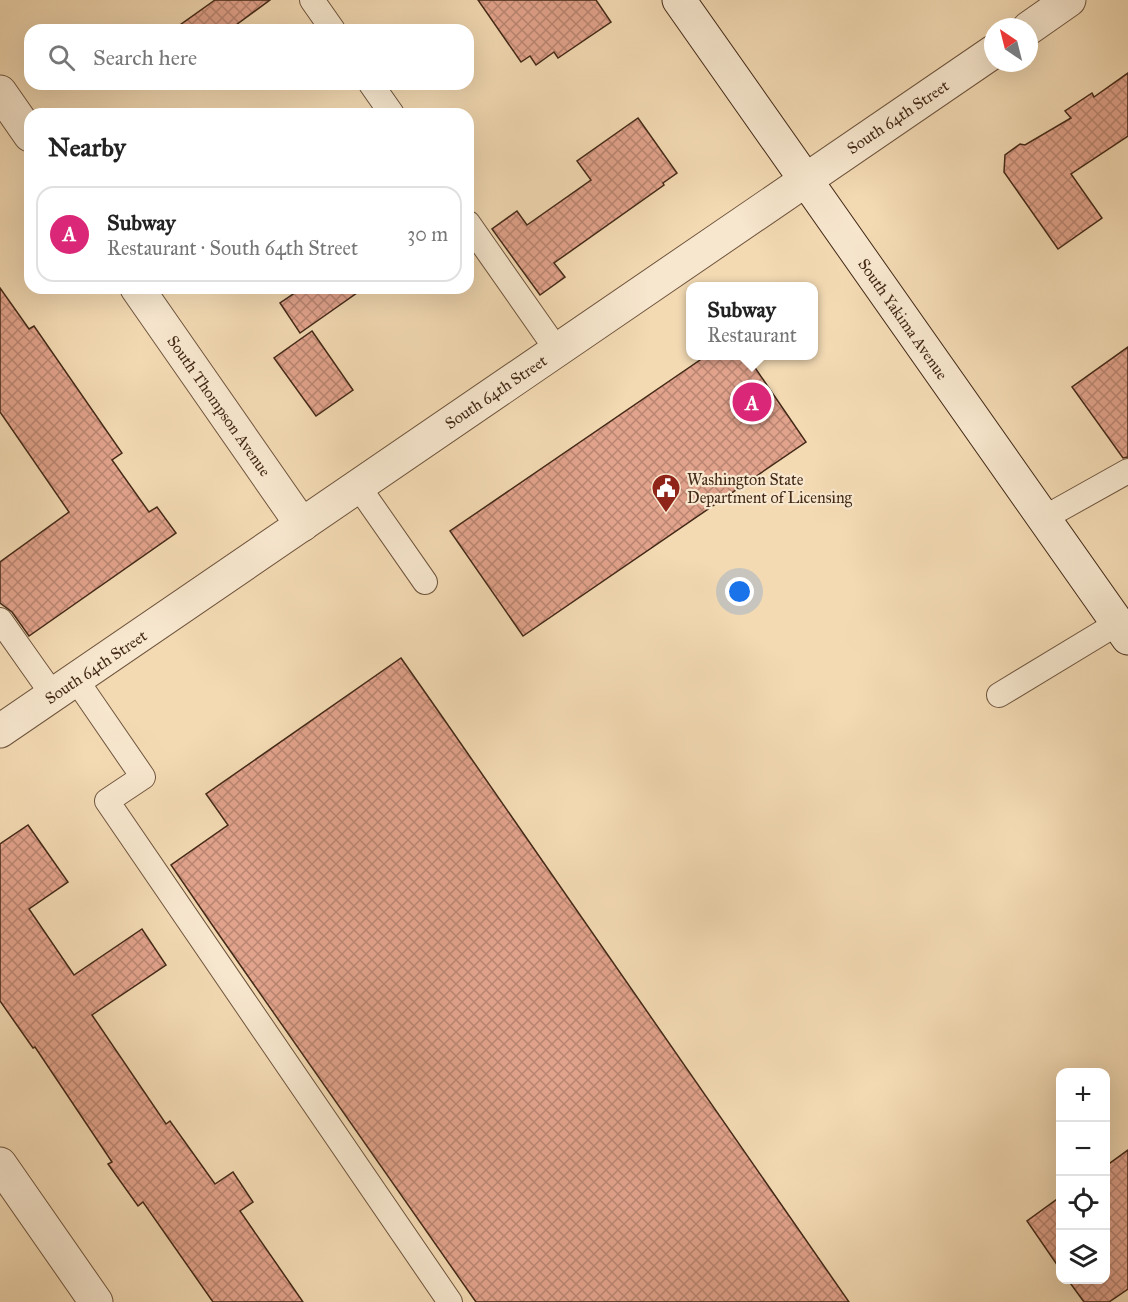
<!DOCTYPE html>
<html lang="en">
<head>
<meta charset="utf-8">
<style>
	body { margin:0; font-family:"IM FELL Great Primer",serif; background:#f6f6f6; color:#222 }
	.controls { position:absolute; right:18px; bottom:18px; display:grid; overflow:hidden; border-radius:12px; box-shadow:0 6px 24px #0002 }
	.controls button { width:54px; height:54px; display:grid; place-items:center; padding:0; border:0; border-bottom:2px solid #e0e0e0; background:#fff; color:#222; font:30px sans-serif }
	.compass { position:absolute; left:984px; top:18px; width:54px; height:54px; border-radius:50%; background:#fff; box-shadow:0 6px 24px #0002; rotate:325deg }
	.you { position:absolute; left:740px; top:592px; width:21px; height:21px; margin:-15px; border:4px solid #fff; border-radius:50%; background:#1a73e8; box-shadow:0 0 0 9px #1a73e833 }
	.badge { display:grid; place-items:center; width:39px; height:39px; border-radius:50%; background:#db2777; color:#fff; font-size:20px; font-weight:700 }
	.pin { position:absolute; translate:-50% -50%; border:3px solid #fff; box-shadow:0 2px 6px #0006 }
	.popup { position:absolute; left:686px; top:282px; width:132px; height:78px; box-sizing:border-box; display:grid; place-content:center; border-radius:12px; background:#fff; filter:drop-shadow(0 2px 4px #0005); font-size:20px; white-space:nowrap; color:#767676 }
	.popup b { font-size:22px; color:#222 }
	.popup::after { content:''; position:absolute; left:50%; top:100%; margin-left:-12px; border:12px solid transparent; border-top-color:#fff }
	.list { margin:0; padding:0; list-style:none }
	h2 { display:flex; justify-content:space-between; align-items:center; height:78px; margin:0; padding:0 24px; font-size:26px }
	h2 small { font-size:20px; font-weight:400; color:#767676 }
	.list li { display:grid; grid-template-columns:39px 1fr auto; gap:18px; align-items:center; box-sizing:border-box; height:96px; margin:0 12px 12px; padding:0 12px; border:2px solid #e0e0e0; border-radius:18px }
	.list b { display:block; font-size:22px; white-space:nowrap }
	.list p { margin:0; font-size:20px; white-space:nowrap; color:#767676 }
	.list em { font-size:20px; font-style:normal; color:#767676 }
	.icon { flex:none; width:33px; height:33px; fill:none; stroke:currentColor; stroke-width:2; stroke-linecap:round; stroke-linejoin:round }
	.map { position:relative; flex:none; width:1128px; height:1302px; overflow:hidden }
	.search { position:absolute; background:#fff; box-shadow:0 6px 24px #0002; left:24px; top:24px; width:450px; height:66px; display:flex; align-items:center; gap:15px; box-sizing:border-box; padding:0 21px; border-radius:18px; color:#767676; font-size:22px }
	.panel { position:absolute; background:#fff; box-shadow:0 6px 24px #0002; left:24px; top:108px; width:450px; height:186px; border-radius:18px }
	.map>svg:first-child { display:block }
	.building { fill:url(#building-cross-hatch); stroke:#432917; stroke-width:1.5 }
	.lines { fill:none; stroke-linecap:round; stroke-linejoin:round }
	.service-casing { stroke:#6f553e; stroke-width:26 }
	.minor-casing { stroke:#6f553e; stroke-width:35 }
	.tertiary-casing { stroke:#6f553e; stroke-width:35 }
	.secondary-casing { stroke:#432917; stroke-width:35 }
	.service { stroke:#f7e7ce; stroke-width:24 }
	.minor { stroke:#f7e7ce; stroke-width:33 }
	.tertiary { stroke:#f7e7ce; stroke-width:33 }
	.secondary { stroke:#f7e7ce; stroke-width:33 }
	.labels { text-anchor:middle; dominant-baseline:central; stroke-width:4.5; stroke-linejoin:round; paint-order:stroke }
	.street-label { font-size:16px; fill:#432917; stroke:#f7e7ce }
	.poi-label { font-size:16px; fill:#432917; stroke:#f7e7ce; text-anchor:start }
</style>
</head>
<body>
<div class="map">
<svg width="1128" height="1302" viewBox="0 0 1128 1302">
	<defs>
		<pattern id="building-cross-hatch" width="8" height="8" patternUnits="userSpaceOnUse" patternTransform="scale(1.5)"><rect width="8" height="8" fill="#e2a38c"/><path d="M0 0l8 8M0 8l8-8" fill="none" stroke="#b98571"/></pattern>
	</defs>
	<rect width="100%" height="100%" fill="#f3dab3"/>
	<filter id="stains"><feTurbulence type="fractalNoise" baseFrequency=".00333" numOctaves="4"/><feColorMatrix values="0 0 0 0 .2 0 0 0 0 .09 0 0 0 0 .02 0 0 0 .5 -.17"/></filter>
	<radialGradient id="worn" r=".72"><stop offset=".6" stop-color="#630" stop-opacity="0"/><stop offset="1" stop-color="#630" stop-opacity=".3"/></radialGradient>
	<g class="building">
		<polygon points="215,0 270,0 229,30 184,30 180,25"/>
		<polygon points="478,0 596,0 611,22 558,58 554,52 536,65 530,56 521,62"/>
		<polygon points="1128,73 1128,136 1071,174 1102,218 1058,249 1004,172 1005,155 1020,144 1025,145 1071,118 1065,111 1092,93 1094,97"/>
		<polygon points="638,118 677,173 663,183 664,185 554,263 565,277 540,295 492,229 517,211 527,225 591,180 577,161"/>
		<polygon points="0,288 29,329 34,326 122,453 112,460 149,512 157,507 176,533 29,636 12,612 0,603 0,562 69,512 0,412"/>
		<polygon points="302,288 364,288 300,333 280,303"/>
		<polygon points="312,331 353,390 316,416 274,358"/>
		<polygon points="1128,347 1128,457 1123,458 1072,387"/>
		<polygon points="706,356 747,356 806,442 523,636 450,531"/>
		<polygon points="401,658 441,715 849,1302 476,1302 215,929 171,865 228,825 206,794"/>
		<polygon points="28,825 68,882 29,909 74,975 142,929 166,965 92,1015 166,1124 170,1121 215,1184 233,1172 253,1202 240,1211 303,1302 213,1302 143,1202 138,1206 108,1164 112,1162 35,1047 33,1048 0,1001 0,844"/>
		<polygon points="1128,1150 1128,1289 1109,1302 1084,1302 1068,1280 1106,1280 1106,1166"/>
		<polygon points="1060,1197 1060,1269 1027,1221"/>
	</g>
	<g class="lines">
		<g class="service-casing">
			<g id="service">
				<polyline points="312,0 333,30"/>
				<polyline points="371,84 392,114"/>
				<polyline points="468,223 557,350"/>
				<polyline points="358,486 425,582"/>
				<polyline points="1044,518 1128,471"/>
				<polyline points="0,620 53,695"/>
				<polyline points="77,681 143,777 107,801 450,1302"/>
				<polyline points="999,695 1118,623"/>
			</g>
		</g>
		<g class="minor-casing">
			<g id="minor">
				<polyline points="0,92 30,135"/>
				<polyline points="137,288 302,525"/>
				<polyline points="0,1164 96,1302"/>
			</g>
		</g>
		<g class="tertiary-casing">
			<g id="tertiary">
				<polyline points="1029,28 1069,0"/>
				<polyline points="0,731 993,52"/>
			</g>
		</g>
		<g class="secondary-casing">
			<polyline id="secondary" points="679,0 1128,638"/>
		</g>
		<use href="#service" class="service"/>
		<use href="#minor" class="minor"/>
		<use href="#tertiary" class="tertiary"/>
		<use href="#secondary" class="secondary"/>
	</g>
	<defs>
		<g id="civic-pin" transform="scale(1.5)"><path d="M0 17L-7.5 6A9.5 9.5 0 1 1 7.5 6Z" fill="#8f2418" stroke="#f7e7ce"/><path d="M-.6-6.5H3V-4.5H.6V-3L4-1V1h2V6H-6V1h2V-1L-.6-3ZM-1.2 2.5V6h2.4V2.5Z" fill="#fff"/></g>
	</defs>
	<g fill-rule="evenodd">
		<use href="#civic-pin" x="666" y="488"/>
	</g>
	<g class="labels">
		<g class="street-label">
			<text transform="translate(898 117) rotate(-34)">South 64th Street</text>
			<text transform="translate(903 319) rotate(55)">South Yakima Avenue</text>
			<text transform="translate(496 392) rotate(-34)">South 64th Street</text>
			<text transform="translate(219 406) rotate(55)">South Thompson Avenue</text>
			<text transform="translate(96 667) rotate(-34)">South 64th Street</text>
		</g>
		<g class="poi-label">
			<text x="687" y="479">Washington State<tspan x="687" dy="18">Department of Licensing</tspan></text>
		</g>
	</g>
	<rect width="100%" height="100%" filter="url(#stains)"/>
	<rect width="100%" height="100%" fill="url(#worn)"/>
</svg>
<div class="controls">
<button>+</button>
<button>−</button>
<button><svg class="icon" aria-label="locate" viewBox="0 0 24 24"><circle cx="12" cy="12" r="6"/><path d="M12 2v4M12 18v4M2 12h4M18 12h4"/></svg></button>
<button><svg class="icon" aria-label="layers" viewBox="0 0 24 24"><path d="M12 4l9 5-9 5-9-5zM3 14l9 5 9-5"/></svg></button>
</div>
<svg class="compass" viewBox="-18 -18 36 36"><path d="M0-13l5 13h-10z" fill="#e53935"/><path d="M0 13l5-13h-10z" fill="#767676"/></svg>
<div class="you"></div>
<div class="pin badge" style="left:752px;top:402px">A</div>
<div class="popup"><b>Subway</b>Restaurant</div>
<div class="search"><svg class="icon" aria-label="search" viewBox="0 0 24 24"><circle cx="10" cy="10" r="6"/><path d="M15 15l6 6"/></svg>Search here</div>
<section class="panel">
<h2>Nearby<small></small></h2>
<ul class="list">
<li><span class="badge">A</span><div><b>Subway</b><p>Restaurant · South 64th Street</p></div><em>30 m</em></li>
</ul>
</section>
</div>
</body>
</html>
